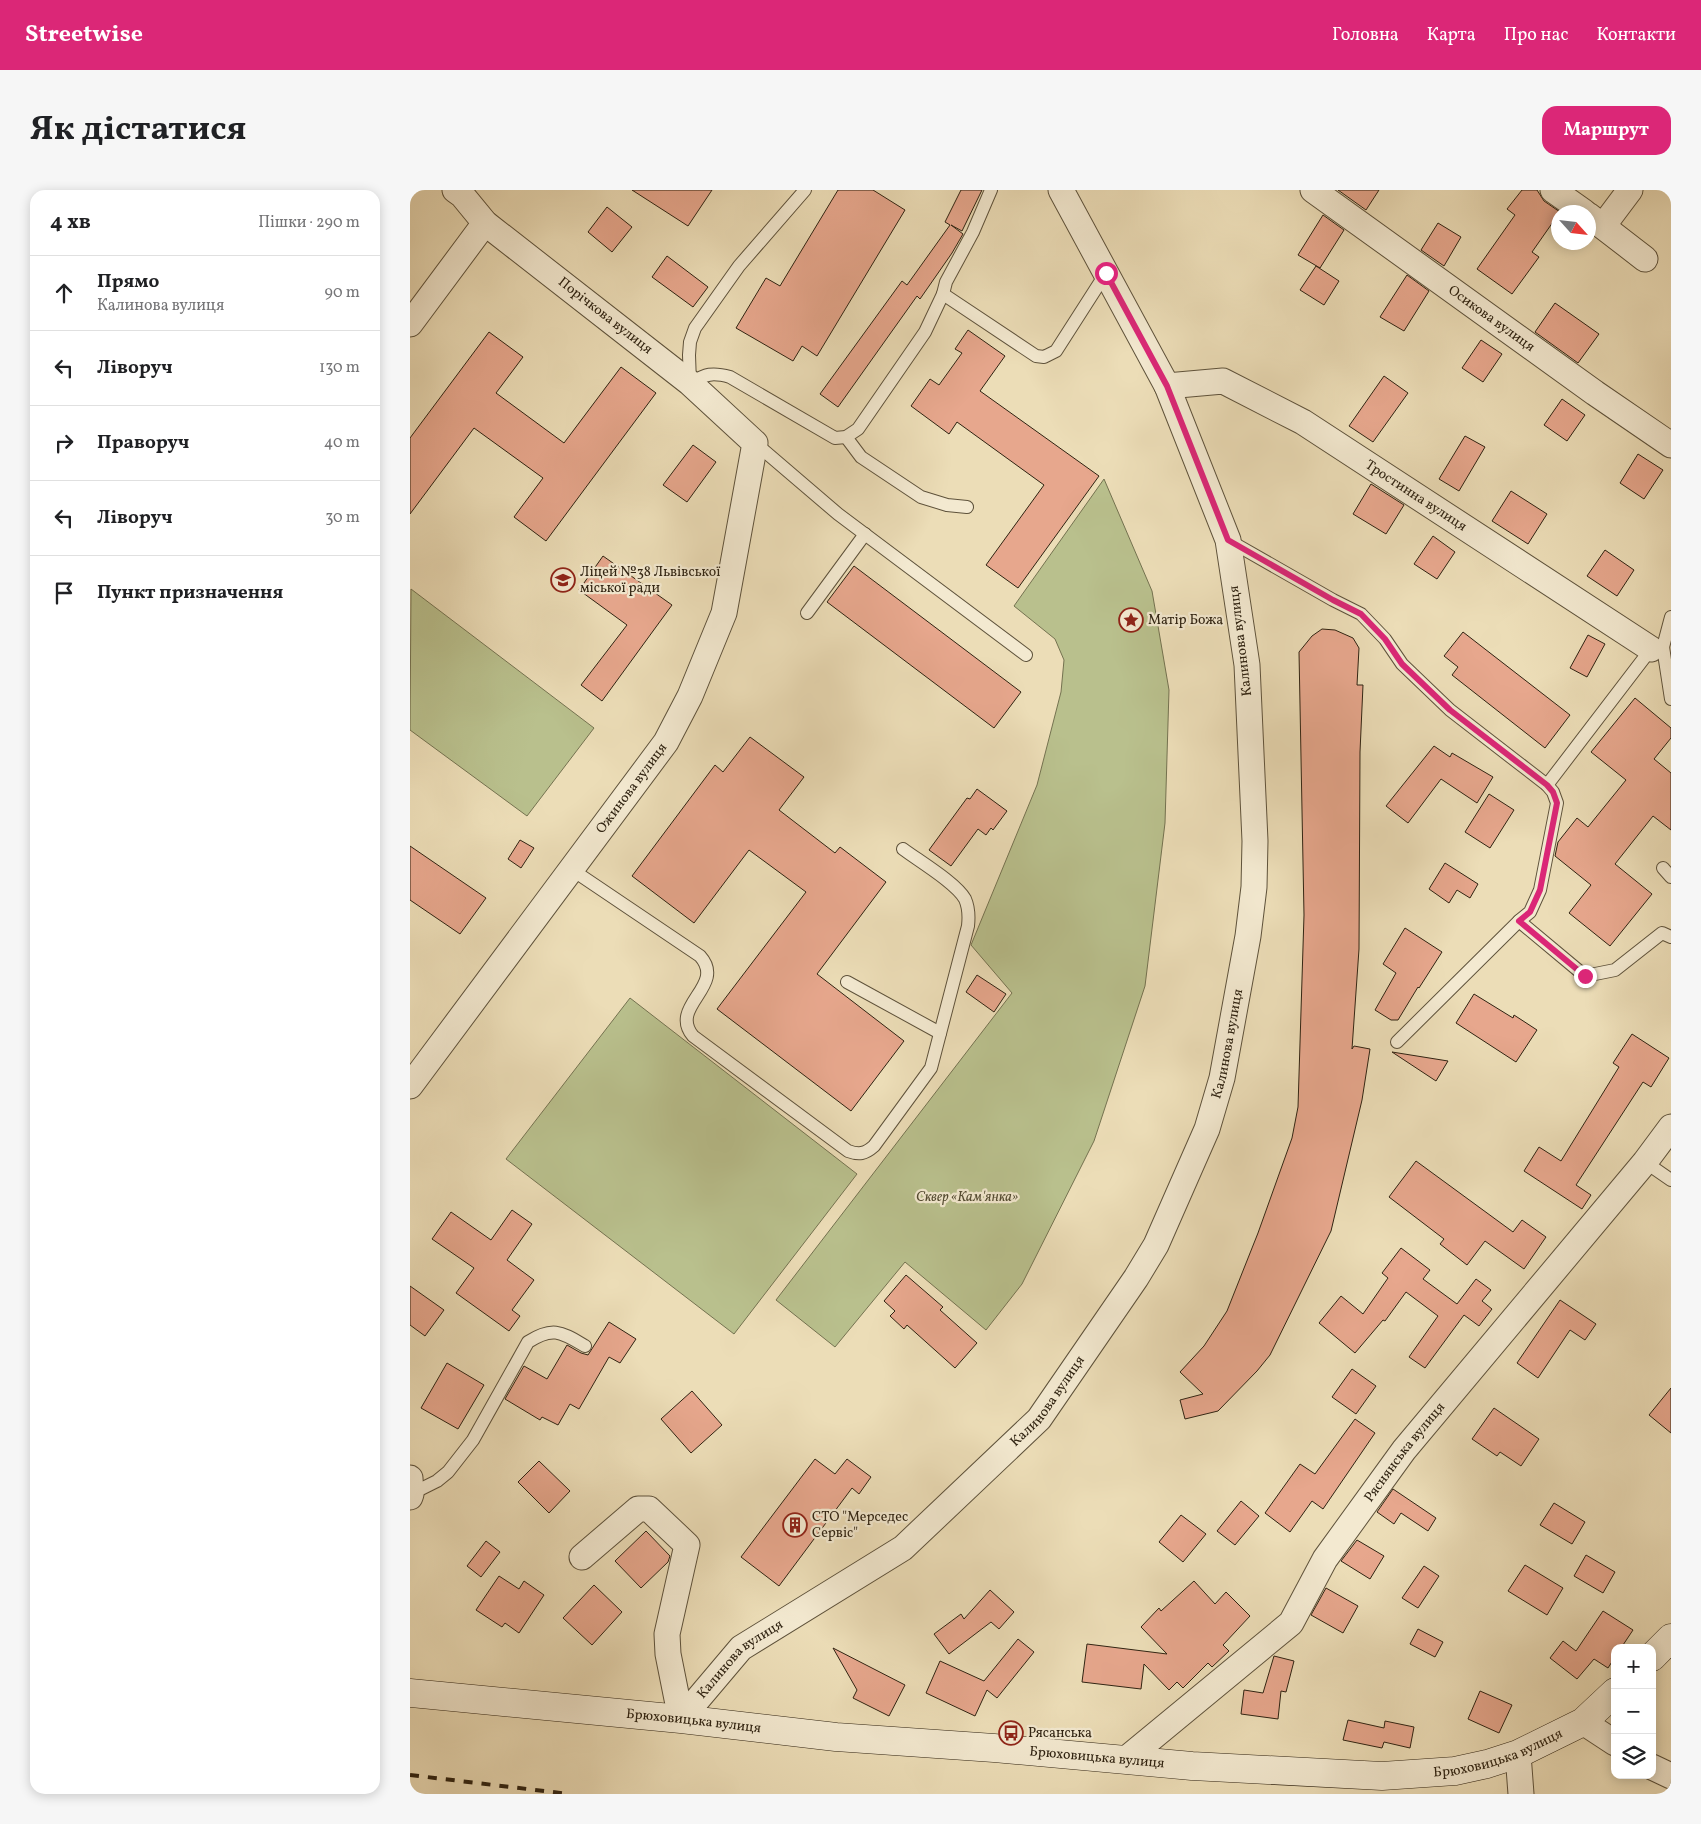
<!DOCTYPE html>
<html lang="uk">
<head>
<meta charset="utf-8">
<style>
	body { margin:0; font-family:Vollkorn,serif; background:#f6f6f6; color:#202124 }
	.controls { position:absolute; right:15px; bottom:15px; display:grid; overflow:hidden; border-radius:10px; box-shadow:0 2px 12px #0003 }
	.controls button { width:45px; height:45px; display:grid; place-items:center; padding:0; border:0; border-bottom:1px solid #e0e0e0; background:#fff; color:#202124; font:25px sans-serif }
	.compass { position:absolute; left:1141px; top:15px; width:45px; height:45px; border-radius:50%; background:#fff; box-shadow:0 2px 12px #0003; rotate:117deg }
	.stop { position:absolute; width:15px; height:15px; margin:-11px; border:4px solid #db2777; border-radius:50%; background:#fff }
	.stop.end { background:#db2777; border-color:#fff; box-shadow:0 1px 5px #0008 }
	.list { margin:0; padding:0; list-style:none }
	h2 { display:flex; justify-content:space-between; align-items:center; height:65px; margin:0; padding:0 20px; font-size:21px }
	h2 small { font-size:16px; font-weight:400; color:#757577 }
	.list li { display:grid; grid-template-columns:32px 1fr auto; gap:15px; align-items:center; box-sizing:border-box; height:75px; padding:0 20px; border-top:1px solid #e0e0e0 }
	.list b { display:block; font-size:19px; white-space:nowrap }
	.list p { margin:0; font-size:16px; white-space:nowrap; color:#757577 }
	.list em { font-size:16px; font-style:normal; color:#757577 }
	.icon { flex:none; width:28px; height:28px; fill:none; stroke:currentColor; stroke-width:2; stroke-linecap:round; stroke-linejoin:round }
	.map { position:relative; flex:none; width:1261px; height:1604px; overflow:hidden; border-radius:15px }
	header { display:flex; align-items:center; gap:30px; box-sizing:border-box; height:70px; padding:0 25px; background:#db2777; color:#fff }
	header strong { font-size:24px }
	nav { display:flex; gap:28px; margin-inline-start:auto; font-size:18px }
	.intro { display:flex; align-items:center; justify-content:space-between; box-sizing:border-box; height:120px; padding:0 30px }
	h1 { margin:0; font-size:35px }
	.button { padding:12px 22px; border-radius:15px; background:#db2777; color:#fff; font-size:18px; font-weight:700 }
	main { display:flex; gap:30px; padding:0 30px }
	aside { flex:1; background:#fff; border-radius:15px; box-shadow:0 2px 12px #0003 }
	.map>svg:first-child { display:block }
	.green { fill:#b9c08d; stroke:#747250 }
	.building { fill:#e7a78d; stroke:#2f2312 }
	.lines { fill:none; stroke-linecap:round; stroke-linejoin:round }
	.lane-casing { stroke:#5e523b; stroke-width:14 }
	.street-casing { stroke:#5e523b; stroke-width:27 }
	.secondary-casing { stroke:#2f2312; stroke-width:29 }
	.lane { stroke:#f3e9d0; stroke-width:12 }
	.street { stroke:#f3e9d0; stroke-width:25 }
	.secondary { stroke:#f3e9d0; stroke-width:28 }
	.rail { stroke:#2f2312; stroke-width:4; stroke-dasharray:9 9; stroke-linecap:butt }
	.route { stroke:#db2777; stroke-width:6 }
	.labels { text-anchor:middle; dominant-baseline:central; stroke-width:4.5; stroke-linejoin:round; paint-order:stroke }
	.street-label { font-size:14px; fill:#2f2312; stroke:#f3e9d0 }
	.poi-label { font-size:14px; fill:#2f2312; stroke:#f3e9d0; text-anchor:start }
	.park-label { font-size:14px; font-style:italic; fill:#524a31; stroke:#f3e9d0 }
</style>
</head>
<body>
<header>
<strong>Streetwise</strong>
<nav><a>Головна</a><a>Карта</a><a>Про нас</a><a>Контакти</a></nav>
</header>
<div class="intro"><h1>Як дістатися</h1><a class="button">Маршрут</a></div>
<main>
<aside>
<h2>4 хв<small>Пішки · 290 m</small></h2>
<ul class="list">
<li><svg class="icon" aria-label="ahead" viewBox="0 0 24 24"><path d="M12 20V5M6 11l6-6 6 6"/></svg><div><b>Прямо</b><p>Калинова вулиця</p></div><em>90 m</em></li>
<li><svg class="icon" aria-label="left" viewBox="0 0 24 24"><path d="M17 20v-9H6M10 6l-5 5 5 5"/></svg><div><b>Ліворуч</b></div><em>130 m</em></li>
<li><svg class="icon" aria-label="right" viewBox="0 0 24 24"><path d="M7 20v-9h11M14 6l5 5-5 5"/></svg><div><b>Праворуч</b></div><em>40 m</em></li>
<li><svg class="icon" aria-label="left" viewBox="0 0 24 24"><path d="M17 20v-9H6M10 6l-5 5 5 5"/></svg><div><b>Ліворуч</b></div><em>30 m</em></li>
<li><svg class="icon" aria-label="arrive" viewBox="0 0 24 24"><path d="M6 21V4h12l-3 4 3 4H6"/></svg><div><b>Пункт призначення</b></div></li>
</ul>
</aside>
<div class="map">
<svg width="1261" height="1604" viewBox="0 0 1261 1604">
	<rect width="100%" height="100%" fill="#ecddb7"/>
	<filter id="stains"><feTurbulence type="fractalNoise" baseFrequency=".004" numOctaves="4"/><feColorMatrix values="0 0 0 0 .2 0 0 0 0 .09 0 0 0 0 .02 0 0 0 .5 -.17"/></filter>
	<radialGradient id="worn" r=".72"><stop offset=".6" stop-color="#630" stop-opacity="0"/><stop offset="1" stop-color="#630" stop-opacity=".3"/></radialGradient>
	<g class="green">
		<polygon points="694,289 742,401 759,500 755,633 735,796 684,951 612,1094 576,1140 495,1072 425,1157 366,1110 602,803 561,755 627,595 651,502 654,470 645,449 604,416"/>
		<polygon points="1,399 184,538 117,626 0,540"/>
		<polygon points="220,808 447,984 324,1144 96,969"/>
	</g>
	<g class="building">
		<polygon points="222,0 302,0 278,36"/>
		<polygon points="428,0 463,0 495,20 407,166 392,156 383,171 326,138 356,88 370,96"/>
		<polygon points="551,0 572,0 552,41 541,35 553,44 542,63 510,109 507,106 428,217 410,204 492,91 497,95 540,35 535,32"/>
		<polygon points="928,0 969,0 956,20"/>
		<polygon points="1112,0 1127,0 1134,11 1150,22 1122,62 1129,67 1102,104 1067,79 1105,25 1097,19"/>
		<polygon points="197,17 222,37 202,62 178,42"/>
		<polygon points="913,25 934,40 910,78 888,65"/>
		<polygon points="1028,33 1051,47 1034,76 1011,60"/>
		<polygon points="257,66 298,97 283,117 242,87"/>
		<polygon points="906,76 929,91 914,115 890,100"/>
		<polygon points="997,85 1019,101 994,141 970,127"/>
		<polygon points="1145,113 1189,144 1168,173 1125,142"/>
		<polygon points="558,140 595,166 570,201 689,286 608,398 576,375 634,295 547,232 539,244 501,216 520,189 529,195 552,163 545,159"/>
		<polygon points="79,142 113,167 86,203 154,253 211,177 246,203 136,351 104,327 133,288 64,238 0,324 0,248"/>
		<polygon points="1071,150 1092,164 1073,192 1052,178"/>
		<polygon points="974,186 998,203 963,252 939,236"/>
		<polygon points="1152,209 1175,225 1157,251 1134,235"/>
		<polygon points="1055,246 1075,257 1049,301 1029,289"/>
		<polygon points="283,255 306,272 277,312 253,295"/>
		<polygon points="1228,264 1253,280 1234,309 1210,293"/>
		<polygon points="961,294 994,315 976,344 943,324"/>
		<polygon points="1101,301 1137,324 1118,354 1082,331"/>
		<polygon points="1023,346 1045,362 1027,389 1004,374"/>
		<polygon points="1195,360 1224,380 1207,406 1177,386"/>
		<polygon points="193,366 262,415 192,511 171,495 217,435 169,400"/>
		<polygon points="444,376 611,502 584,538 417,412"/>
		<polygon points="912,439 925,440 943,448 949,458 947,495 953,495 950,562 949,759 942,859 944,856 960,859 952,910 921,1041 860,1165 847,1181 808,1221 775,1229 770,1210 793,1204 770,1182 794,1156 817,1121 848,1043 882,948 888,917 894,725 889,462 902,446"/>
		<polygon points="1053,442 1160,525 1135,558 1042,485 1048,477 1034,466"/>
		<polygon points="1178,445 1195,454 1177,487 1160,478"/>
		<polygon points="1225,508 1261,538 1261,548 1244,569 1261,583 1261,640 1243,626 1205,674 1242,704 1200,756 1159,723 1181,695 1145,666 1148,652 1167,628 1178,637 1216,590 1181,562"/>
		<polygon points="340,547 394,587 369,620 425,663 430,657 476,692 407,784 494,851 441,921 307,819 396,702 339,660 284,733 222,686 305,575 313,582"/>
		<polygon points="1024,556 1040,567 1042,563 1083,587 1067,613 1031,589 998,633 976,616"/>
		<polygon points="567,599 597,621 583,640 581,638 576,645 568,639 541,676 519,660 557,608 560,609"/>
		<polygon points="1079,604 1104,620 1080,658 1055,642"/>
		<polygon points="110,650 124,658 111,678 98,669"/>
		<polygon points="0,656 76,708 50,744 0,710"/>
		<polygon points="1035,673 1068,694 1060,708 1047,700 1039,713 1019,699"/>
		<polygon points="995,738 1032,762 1009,798 1008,797 988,830 981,830 965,820 986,783 973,774"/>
		<polygon points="567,785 596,804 584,822 556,802"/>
		<polygon points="1064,804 1103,828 1104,825 1127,840 1106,872 1046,833"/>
		<polygon points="1222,844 1259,868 1241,897 1233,892 1166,995 1181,1005 1172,1019 1114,981 1129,957 1151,971 1209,877 1203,873"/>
		<polygon points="982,862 1038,871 1026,891"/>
		<polygon points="1006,971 1103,1042 1112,1030 1136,1047 1114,1079 1075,1051 1057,1075 1030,1054 1034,1049 979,1007"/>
		<polygon points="102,1020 122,1034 97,1070 124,1090 102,1120 110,1126 99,1141 46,1103 64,1078 22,1049 41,1022 81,1050"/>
		<polygon points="991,1058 1020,1080 1013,1089 1047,1114 1066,1089 1081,1100 1072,1111 1082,1119 1069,1136 1054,1125 1015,1178 999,1167 1028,1126 996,1102 975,1131 973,1130 945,1163 909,1133 931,1106 953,1124 978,1088 972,1083"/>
		<polygon points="496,1085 533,1117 530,1120 567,1153 545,1178 497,1135 494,1139 480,1126 485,1121 474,1111"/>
		<polygon points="0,1096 34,1120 15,1146 0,1135"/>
		<polygon points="1150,1110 1186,1134 1175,1150 1160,1140 1128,1188 1107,1173"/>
		<polygon points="199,1132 226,1149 210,1173 199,1167 169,1219 160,1214 148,1235 132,1227 130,1230 95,1209 114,1176 137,1189 157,1155 171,1163 178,1165"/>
		<polygon points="37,1173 74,1195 48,1239 11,1218"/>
		<polygon points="942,1179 966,1196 946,1224 922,1207"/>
		<polygon points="1261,1198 1261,1243 1239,1225"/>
		<polygon points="282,1201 312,1235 281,1263 251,1229"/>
		<polygon points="1084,1218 1129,1249 1111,1276 1090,1262 1087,1266 1062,1249"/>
		<polygon points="945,1229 965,1243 913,1319 902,1311 880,1342 855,1323 890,1274 905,1284"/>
		<polygon points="405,1269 425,1284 437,1269 461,1287 449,1304 442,1298 369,1396 331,1367"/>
		<polygon points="129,1271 160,1301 139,1323 108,1292"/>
		<polygon points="983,1299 1026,1328 1018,1341 991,1323 984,1334 967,1322"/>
		<polygon points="831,1311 849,1326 825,1355 807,1341"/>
		<polygon points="1144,1313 1175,1332 1162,1354 1130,1335"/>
		<polygon points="771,1325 796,1344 773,1372 749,1352"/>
		<polygon points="236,1341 260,1366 258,1372 231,1398 205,1371"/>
		<polygon points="947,1350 974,1366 960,1389 931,1371"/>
		<polygon points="76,1351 90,1362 71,1387 57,1376"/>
		<polygon points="1176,1365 1205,1382 1193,1403 1164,1386"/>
		<polygon points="1115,1375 1153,1398 1137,1425 1098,1401"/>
		<polygon points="1014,1376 1029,1386 1008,1418 992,1408"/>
		<polygon points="89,1386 109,1399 114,1391 134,1405 109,1443 95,1433 92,1437 66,1420"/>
		<polygon points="784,1391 805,1414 816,1402 840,1426 813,1455 819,1461 802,1477 798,1473 773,1498 767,1492 759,1500 734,1474 731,1499 672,1492 677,1454 757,1464 731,1437 749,1418 751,1421"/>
		<polygon points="184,1395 212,1422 182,1455 153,1428"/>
		<polygon points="916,1398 948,1416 933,1443 901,1425"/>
		<polygon points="580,1400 604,1422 589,1439 581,1432 539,1464 524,1444 551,1424 554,1429"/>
		<polygon points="1193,1421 1223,1440 1211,1458 1205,1458 1205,1467 1198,1478 1184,1469 1167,1489 1140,1468 1153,1451 1166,1461"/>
		<polygon points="1008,1439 1033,1452 1025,1467 1000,1454"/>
		<polygon points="608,1449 624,1462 587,1508 577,1500 565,1526 516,1503 530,1471 574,1491"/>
		<polygon points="423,1458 495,1495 479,1526 443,1508 447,1500"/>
		<polygon points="864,1466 884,1471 876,1502 871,1501 868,1529 831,1524 834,1500 853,1503"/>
		<polygon points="1070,1501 1102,1515 1089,1543 1058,1529"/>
		<polygon points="938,1530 974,1538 975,1531 1004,1537 1000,1558 974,1552 972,1558 933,1550"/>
	</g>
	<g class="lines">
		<g class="lane-casing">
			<g id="lane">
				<path d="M 395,0 L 329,76 L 285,138 L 280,152 L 279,165 L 280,193 C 296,184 302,182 320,187 L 425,248 L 436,247 L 448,239 L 515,142 L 533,104 L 536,92 L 563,42 L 581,0"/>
				<polyline points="533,104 626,166 634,167 646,161 696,83"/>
				<polyline points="436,247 451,267 511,307 537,315 557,317"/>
				<polyline points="345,253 428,324 616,465"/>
				<polyline points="818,350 923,410 951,424 975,449 992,474 1040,520 1137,595 1143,602 1147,613 1130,700 1120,722 1109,731 987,852"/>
				<polyline points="397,423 455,344"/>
				<polyline points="1253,457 1261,509"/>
				<polyline points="1137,595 1241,459 1253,457 1261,427"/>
				<polyline points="1253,678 1261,687"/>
				<path d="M 161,679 L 290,766 C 317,796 258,816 283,846 L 438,961 C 449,965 455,964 464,956 L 521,878 L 558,736 C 559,727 559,718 555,709 C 546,693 509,671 493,659"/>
				<polyline points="1109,731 1175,786 1205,780 1252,743 1261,747"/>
				<polyline points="437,792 530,843"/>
				<polyline points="1235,972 1261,990"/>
				<path d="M 1,1304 L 27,1291 L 38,1282 L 63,1250 L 118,1152 C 143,1136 151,1142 175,1156"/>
			</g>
		</g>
		<g class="street-casing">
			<g id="street">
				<path id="s1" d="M 903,0 L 1185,203 L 1261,255"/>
				<polyline points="1143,0 1174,22"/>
				<polyline points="1178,25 1235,69"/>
				<polyline points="1193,36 1220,0"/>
				<polyline points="0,134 75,33"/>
				<path id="s2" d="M 757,196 L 813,191 L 893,232 L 1241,459"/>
				<path id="s3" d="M 0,896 L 256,552 L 280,506 L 314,423 L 345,253 L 280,193 L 75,33 L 52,5 L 45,0"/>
				<polyline points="0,1288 1,1304 0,1307"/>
				<polyline points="172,1367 228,1319 239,1319 277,1355 257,1444 258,1464 271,1529"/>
				<path id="s4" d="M 271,1529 L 331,1458 L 493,1358 L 629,1229 L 726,1088 L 746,1055 L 797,939 L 812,888 L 838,746 L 844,697 L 845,651 L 837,475 L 818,350 L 757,196 L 651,0"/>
				<polyline points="1173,1532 1205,1553"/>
				<polyline points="1108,1564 1111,1604"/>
				<path id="s5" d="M 715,1570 L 881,1433 L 915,1369 L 994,1260 L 1235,972 L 1261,937"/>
				<polyline points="1242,1577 1261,1586"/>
			</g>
		</g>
		<g class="secondary-casing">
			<g id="secondary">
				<polyline points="1242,1467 1261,1448"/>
				<path id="s6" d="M 0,1503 L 271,1529 L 426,1547 L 584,1558 L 782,1576 L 972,1586 L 1045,1581 L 1077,1574 L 1108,1564 L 1173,1532 L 1205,1502"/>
			</g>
		</g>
		<use href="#lane" class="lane"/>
		<use href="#street" class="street"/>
		<use href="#secondary" class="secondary"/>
		<polyline class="rail" points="0,1585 159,1604"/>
	</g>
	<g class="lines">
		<polyline class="route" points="696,83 757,196 818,350 923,410 951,424 975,449 992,474 1040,520 1137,595 1143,602 1147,613 1130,700 1120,722 1109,731 1175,786"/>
	</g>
	<defs>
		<g id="school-ring" transform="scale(1.25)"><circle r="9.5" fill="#f3e9d0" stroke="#8f2418" stroke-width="1.5"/><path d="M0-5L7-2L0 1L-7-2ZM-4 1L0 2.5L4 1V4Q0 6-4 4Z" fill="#8f2418"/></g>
		<g id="sight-ring" transform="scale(1.25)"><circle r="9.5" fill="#f3e9d0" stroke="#8f2418" stroke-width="1.5"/><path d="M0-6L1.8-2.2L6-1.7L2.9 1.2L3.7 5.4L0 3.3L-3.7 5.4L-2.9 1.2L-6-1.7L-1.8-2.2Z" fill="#8f2418"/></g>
		<g id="building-ring" transform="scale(1.25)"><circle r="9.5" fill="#f3e9d0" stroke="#8f2418" stroke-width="1.5"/><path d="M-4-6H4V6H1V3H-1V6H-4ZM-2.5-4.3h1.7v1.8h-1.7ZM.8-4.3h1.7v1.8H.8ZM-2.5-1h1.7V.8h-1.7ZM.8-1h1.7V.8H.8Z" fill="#8f2418"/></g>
		<g id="bus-ring" transform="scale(1.25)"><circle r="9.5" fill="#f3e9d0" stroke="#8f2418" stroke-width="1.5"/><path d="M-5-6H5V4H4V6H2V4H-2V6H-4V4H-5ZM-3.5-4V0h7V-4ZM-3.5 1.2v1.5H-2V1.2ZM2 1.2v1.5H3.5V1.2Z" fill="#8f2418"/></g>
	</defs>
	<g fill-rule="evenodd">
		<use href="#school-ring" x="153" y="390"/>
		<use href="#sight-ring" x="721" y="430"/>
		<use href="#building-ring" x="385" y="1335"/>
		<use href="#bus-ring" x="601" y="1543"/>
	</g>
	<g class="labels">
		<g class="street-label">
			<text transform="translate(195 126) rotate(38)">Порічкова вулиця</text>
			<text stroke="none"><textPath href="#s1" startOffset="220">Осикова вулиця</textPath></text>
			<text stroke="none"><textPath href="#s2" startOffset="281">Тростинна вулиця</textPath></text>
			<text transform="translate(831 451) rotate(-97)">Калинова вулиця</text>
			<text stroke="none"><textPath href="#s3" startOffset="371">Ожинова вулиця</textPath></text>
			<text stroke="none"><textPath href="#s4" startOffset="895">Калинова вулиця</textPath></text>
			<text stroke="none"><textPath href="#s4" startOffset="490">Калинова вулиця</textPath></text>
			<text stroke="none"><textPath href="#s5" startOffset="421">Ряснянська вулиця</textPath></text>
			<text stroke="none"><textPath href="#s4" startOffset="85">Калинова вулиця</textPath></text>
			<text stroke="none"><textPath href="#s6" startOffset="285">Брюховицька вулиця</textPath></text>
			<text stroke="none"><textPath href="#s6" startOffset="1095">Брюховицька вулиця</textPath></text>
			<text stroke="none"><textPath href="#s6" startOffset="690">Брюховицька вулиця</textPath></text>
		</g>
		<g class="poi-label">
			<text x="170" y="382">Ліцей №38 Львівської<tspan x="170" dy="16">міської ради</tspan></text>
			<text x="738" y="430">Матір Божа</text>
			<text x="402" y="1327">СТО "Мерседес<tspan x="402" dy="16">Сервіс"</tspan></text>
			<text x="618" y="1543">Рясанська</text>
		</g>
		<g class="park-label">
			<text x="557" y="1007">Сквер «Кам'янка»</text>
		</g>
	</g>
	<rect width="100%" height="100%" filter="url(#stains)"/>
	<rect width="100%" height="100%" fill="url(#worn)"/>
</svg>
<div class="controls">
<button>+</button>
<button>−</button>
<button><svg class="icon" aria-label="layers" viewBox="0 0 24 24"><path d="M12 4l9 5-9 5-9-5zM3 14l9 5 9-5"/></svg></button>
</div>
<svg class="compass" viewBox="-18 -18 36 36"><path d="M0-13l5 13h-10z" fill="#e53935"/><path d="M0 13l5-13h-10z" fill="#757577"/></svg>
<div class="stop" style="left:696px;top:83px"></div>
<div class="stop end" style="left:1175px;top:786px"></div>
</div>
</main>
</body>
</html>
